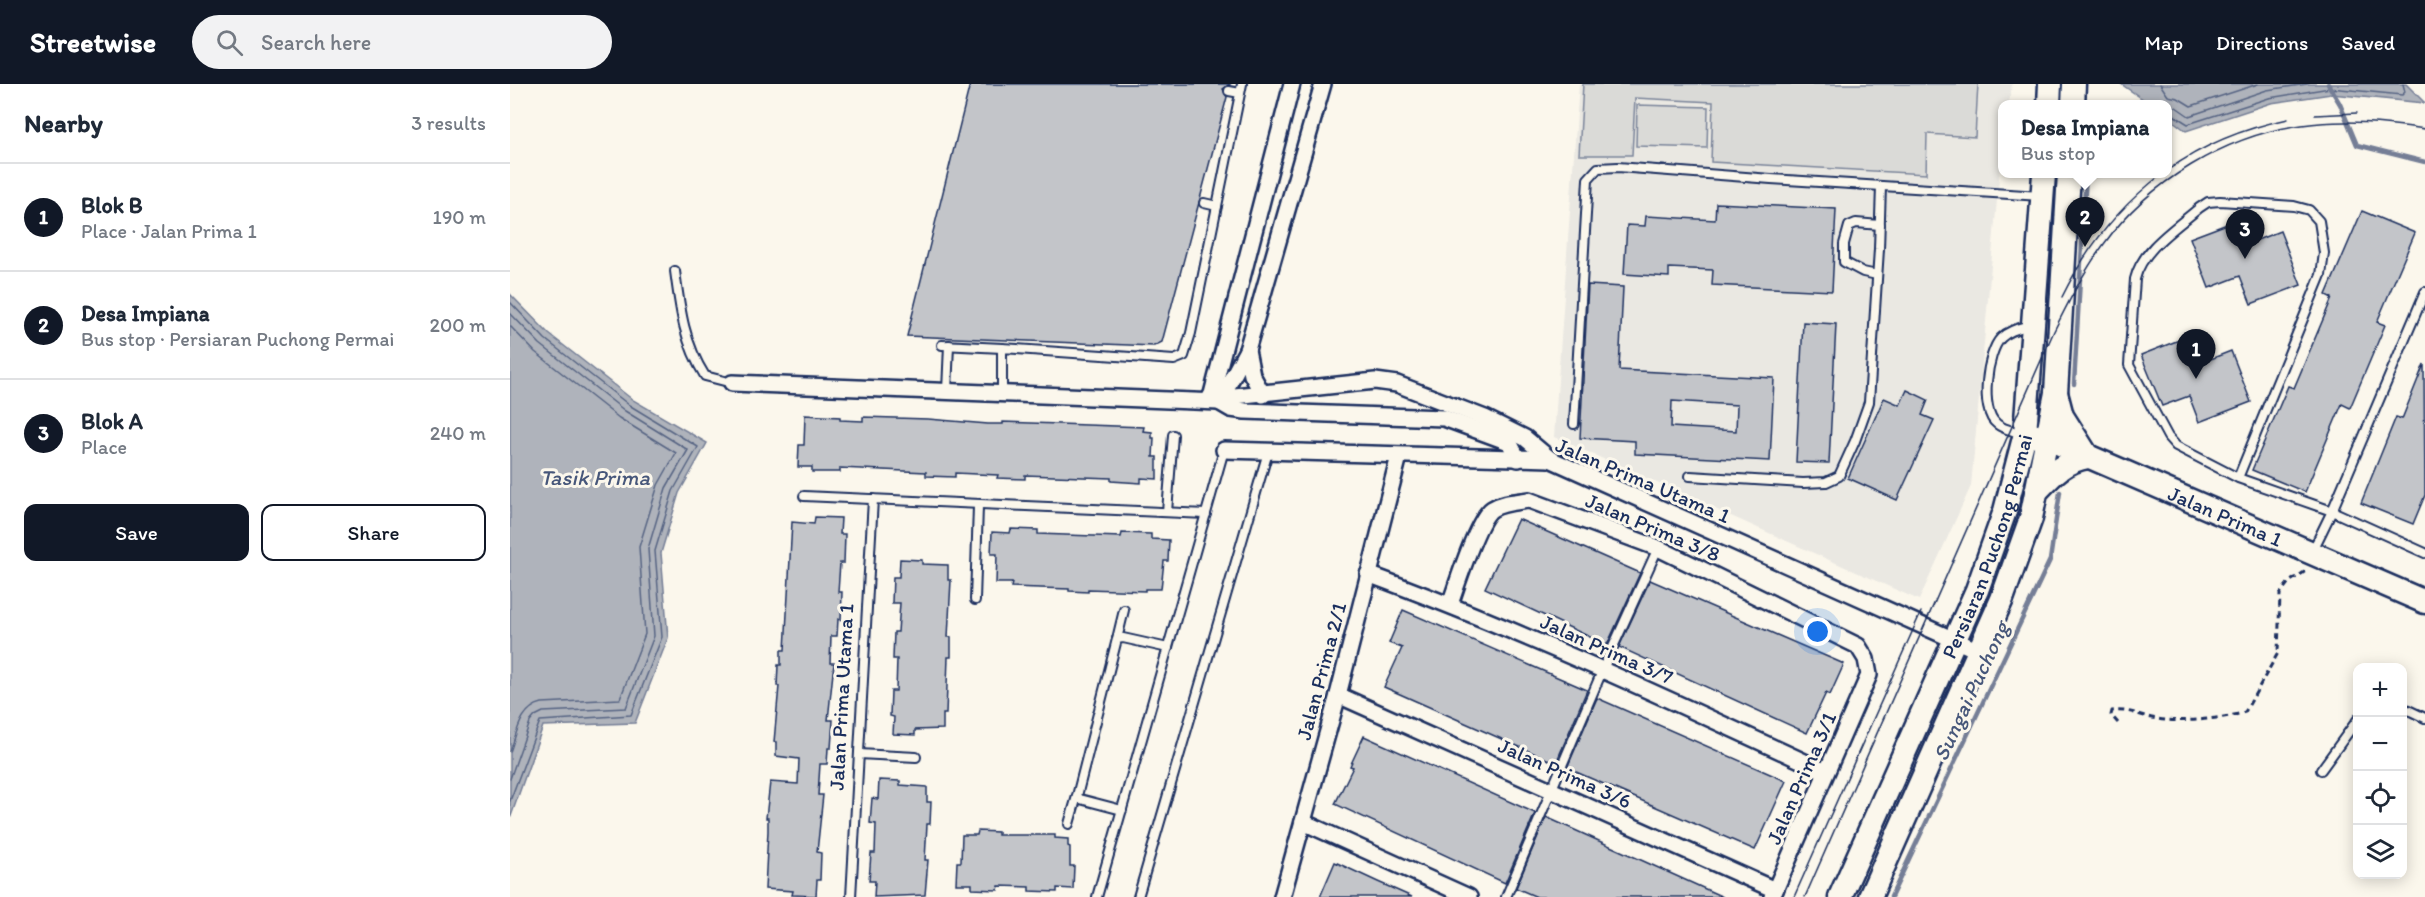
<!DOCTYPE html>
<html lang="en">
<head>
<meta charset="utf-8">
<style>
	body { margin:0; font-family:Itim,sans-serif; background:#f2f2f3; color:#1f2937 }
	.controls { position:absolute; right:18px; bottom:18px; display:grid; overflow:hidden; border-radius:12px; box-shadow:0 3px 15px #0003 }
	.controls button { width:54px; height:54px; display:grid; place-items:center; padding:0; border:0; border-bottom:2px solid #e0e1e3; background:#fff; color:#1f2937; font:30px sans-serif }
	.you { position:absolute; left:1308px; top:548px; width:21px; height:21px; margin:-15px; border:4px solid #fff; border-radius:50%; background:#1a73e8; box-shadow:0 0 0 9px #1a73e833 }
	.badge { display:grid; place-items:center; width:39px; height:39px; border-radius:50%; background:#111827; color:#fff; font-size:20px; font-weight:700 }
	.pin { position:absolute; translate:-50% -50px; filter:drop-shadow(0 2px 3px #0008) }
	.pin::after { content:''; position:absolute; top:32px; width:21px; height:18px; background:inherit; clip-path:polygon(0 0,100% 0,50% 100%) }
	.popup { position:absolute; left:1488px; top:16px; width:174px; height:78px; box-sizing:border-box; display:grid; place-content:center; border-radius:12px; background:#fff; filter:drop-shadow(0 2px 4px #0005); font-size:20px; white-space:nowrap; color:#747a83 }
	.popup b { font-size:22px; color:#1f2937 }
	.popup::after { content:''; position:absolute; left:50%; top:100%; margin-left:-12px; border:12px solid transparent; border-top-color:#fff }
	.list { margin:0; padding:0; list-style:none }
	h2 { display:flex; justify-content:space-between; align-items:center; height:78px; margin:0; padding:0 24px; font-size:26px }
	h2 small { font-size:20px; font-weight:400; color:#747a83 }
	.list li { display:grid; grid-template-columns:39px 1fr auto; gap:18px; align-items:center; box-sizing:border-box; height:108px; padding:0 24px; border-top:2px solid #e0e1e3 }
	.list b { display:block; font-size:22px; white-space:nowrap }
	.list p { margin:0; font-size:20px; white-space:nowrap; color:#747a83 }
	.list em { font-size:20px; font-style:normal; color:#747a83 }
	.actions { display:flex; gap:12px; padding:18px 24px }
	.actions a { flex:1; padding:14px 0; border:2px solid #111827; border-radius:12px; text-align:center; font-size:21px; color:#111827 }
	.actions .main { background:#111827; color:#fff }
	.icon { flex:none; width:33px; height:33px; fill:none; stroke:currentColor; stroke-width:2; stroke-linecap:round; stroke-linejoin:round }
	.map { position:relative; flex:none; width:1915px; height:813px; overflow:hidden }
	header { display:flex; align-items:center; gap:36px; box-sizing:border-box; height:84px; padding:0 30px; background:#111827; color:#fff }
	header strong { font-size:28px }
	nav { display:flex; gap:33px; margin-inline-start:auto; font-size:21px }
	.search { width:420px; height:54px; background:#f2f2f3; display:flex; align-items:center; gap:15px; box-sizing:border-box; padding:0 21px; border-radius:33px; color:#747a83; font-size:22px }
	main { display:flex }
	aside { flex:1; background:#fff }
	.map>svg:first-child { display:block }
	.built { fill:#eae8e2 }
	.green { fill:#dadad7; stroke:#7a849a; stroke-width:1.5 }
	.water { fill:#afb3bb; stroke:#747e96; stroke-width:1.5 }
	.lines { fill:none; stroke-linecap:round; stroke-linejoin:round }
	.shore { stroke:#566483; stroke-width:1.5 }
	.stream { stroke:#747e96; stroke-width:4.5 }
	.building { fill:#c3c5c9; stroke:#1b2f5e; stroke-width:1.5; fill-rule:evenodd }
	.lane-casing { stroke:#1b2f5e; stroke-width:12 }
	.street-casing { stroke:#1b2f5e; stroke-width:20 }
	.secondary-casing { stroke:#1b2f5e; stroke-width:27 }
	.path { stroke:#1b2f5e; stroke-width:3; stroke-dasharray:6 4.5; stroke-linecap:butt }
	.lane { stroke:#fbf7ec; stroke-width:8 }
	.street { stroke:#fbf7ec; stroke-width:15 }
	.secondary { stroke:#fbf7ec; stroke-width:22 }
	.tram { stroke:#1b2f5e; stroke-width:1.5 }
	.labels { text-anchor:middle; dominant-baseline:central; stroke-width:6; stroke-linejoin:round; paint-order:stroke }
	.street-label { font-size:21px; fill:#1b2f5e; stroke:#fbf7ec }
	.water-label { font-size:22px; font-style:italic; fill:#47577a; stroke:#fbf7ec }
</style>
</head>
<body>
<header>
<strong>Streetwise</strong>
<div class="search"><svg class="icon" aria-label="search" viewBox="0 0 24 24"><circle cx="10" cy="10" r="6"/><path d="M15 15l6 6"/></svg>Search here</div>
<nav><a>Map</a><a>Directions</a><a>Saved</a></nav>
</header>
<main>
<aside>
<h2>Nearby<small>3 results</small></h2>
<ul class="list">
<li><span class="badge">1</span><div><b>Blok B</b><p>Place · Jalan Prima 1</p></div><em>190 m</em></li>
<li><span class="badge">2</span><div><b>Desa Impiana</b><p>Bus stop · Persiaran Puchong Permai</p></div><em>200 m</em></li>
<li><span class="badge">3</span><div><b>Blok A</b><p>Place</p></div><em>240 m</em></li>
</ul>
<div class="actions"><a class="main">Save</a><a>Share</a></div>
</aside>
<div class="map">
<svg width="1915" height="813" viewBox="0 0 1915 813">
	<rect width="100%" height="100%" fill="#fbf7ec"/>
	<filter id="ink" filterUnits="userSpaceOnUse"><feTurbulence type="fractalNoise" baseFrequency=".0167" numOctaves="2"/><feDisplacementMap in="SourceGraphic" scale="12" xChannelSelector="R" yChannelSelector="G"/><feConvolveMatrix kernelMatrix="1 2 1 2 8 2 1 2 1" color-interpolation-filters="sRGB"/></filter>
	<g filter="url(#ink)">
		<polygon class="built" points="1069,0 1502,0 1499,20 1492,21 1492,61 1461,402 1409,516 1044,353"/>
		<g class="green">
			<polygon points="1073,0 1468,0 1465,53 1417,50 1416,90 1201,78 1203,18 1125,14 1122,71 1069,71"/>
			<polygon points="1127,21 1198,23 1197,64 1126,62"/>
		</g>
		<g class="water">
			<polygon points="1611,0 1896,0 1915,19 1821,10 1761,19 1676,47 1658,33 1658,21 1640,20"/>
			<polygon points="0,210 39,250 123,316 197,359 169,409 151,469 158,554 125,639 33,642 0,735"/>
		</g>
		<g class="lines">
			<g class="shore">
				<polyline points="1650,0 1658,12 1668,14 1681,22 1748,0"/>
				<polyline points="1658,22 1666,23 1679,32 1757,6 1797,0"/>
				<polyline points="1658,29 1662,30 1678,40 1759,14 1820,4 1892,11 1895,8 1893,0"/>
				<polyline points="0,218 35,255 119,321 188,363 163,407 145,467 152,553 121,631 30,637 0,717"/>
				<polyline points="0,229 30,260 115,327 178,366 156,404 138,465 144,552 116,624 33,628 25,632 20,638 0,695"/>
				<path d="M 0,242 L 25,268 L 109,334 L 166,369 L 148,401 L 129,463 L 135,550 L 110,615 L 32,619 C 10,624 7,649 0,668"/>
			</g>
			<g class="stream">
				<polyline points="1818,0 1830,20 1847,61 1915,78"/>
				<polyline points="1564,300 1576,90"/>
				<polyline points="1381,813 1540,476 1550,408"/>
			</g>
		</g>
		<g class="building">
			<polygon points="460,0 720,0 713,5 717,13 652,258 644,262 397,252"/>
			<polygon points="1206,119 1326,125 1322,207 1202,201 1203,186 1159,184 1159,193 1114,190 1117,141 1135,142 1136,132 1205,136"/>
			<polygon points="1852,127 1905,149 1867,238 1875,241 1840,324 1832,320 1795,408 1742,386 1778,302 1784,304 1822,214 1816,211"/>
			<polygon points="1733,134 1742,158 1770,147 1791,201 1741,220 1730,192 1699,204 1680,154"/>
			<path d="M 1078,201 L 1113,203 L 1109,286 L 1264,294 L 1260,377 L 1125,370 L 1125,357 L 1070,354 ZM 1162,317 L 1227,321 L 1226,347 L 1161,343 Z"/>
			<polygon points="1293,238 1326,240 1319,379 1286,378"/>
			<polygon points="1682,251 1693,278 1721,267 1741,318 1689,338 1679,312 1652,322 1631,271"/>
			<polygon points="1914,280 1915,411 1903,440 1851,419 1886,333 1892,335"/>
			<polygon points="1397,306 1418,316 1412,331 1424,336 1387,416 1338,394 1374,314 1390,321"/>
			<polygon points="295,331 330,333 330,336 353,337 353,333 418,335 478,340 493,340 493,338 634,343 633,347 642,348 642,354 644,354 643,373 647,373 647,395 631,394 631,399 601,397 601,394 573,393 515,391 515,395 487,394 488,391 445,389 445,393 416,392 416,388 330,384 330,388 302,388 302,383 288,383 289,361 294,361"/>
			<polygon points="305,433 331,434 330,450 335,450 334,479 330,479 328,508 332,508 331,536 328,535 327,552 321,552 320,579 324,579 318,636 323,636 321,664 318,664 317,680 310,680 308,711 313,711 307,768 311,769 310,796 307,796 306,812 282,811 283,807 255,805 258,747 258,734 256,734 260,698 288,700 289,675 266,672 266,658 264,658 269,602 267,602 268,581 271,581 271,566 275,566 282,438 304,440"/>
			<polygon points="1008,435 1130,489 1097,561 975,504"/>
			<polygon points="501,445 528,446 528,450 611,453 612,449 641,450 641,455 659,456 658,477 654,477 651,505 635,505 635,507 578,505 578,508 559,507 559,505 501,503 502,499 486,499 487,470 481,470 482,448 500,449"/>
			<polygon points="390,475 412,476 412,480 438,481 438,496 441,496 438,553 441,553 441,573 438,573 436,630 433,630 433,645 405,646 405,651 383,650 384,633 380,632 381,607 386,607 387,575 383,575 384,548 388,548 390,519 382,519 383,493 389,493"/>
			<polygon points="1140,496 1334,580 1320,611 1316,609 1297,649 1109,563"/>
			<polygon points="893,526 1077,606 1046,679 874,603 892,564 879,559"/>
			<polygon points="1087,614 1276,697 1245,766 1057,684"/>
			<polygon points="854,652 1025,729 995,799 825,720 843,683 840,682"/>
			<polygon points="369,696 390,697 390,701 417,703 417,718 421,718 420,740 417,740 415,776 418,776 415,811 364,813 365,797 359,797 361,769 365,769 366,740 360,739 362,714 368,715"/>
			<polygon points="1036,733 1142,781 1213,813 1027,813 1006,804"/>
			<polygon points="468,747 488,748 488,751 545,751 545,754 558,755 558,762 560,763 560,782 564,782 563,805 547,804 547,808 519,807 519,803 489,802 488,806 462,805 462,800 446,800 447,778 451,778 452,751 467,751"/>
			<polygon points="825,778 868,798 902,813 810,813"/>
		</g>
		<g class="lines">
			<g class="lane-casing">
				<g id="lane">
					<polyline points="719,7 730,9"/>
					<polyline points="694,119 707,122"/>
					<path d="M 165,187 C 170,225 174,259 195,292 L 222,299"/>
					<polyline points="1367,191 1353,188 1334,178 1334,160 1339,142 1346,139 1370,141"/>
					<polyline points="432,261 492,264"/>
					<polyline points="437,307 439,261"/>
					<polyline points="492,309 492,264 664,276 674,272 681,249 732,0"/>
					<polyline points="1064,340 1078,95 1088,84 1108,83 1261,95 1531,112"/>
					<path d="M 1513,350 C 1505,347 1494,346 1487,340 C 1469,327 1477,268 1491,254 C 1499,246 1510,244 1520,241"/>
					<polyline points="1180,392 1293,399 1316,398 1329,392 1345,357 1359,318 1369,165 1371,102"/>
					<path d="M 1728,394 L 1811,191 L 1814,169 L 1809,137 L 1799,126 L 1784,122 L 1710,117 L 1698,118 L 1689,124 C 1666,144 1632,165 1625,195 L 1619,281 L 1658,353 L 1666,362 L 1728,394 L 1822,427 L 1915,469"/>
					<polyline points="294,412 696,430"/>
					<polyline points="657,428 663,351"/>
					<polyline points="1802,468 1822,427 1915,208"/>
					<polyline points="465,516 468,422"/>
					<polyline points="607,555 614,526"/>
					<polyline points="1892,623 1915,634"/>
					<polyline points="349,670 406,673"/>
					<polyline points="1811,686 1848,635"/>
					<polyline points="612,726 570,715 567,712 607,555 613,554 658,564"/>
					<polyline points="559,740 567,712"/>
					<polyline points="341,813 363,415"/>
					<polyline points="587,813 714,366"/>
					<polyline points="628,813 758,368"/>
					<polyline points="996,813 1093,585 1148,464"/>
				</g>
			</g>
			<g class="street-casing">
				<g id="street">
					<polyline points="222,299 709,318 725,312 865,297 887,300 975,334 1015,354 1040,375"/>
					<polyline points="753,311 742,291 737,266 813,0"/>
					<polyline points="698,317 702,310 782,0"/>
					<polyline points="709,318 721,325 735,327 934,334 999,358 1008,375"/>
					<polyline points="709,318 737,266"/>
					<polyline points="714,366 1040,375 1469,567"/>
					<path d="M 858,490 C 1015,548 1165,618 1316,688"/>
					<path d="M 940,520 C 947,501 967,435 982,425 C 993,418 1007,418 1019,416 L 1148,464 L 1348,562 L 1356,575 L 1359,591 L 1262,813"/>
					<polyline points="828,611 1265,806"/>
					<polyline points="793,738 959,813"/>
					<polyline points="772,813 828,611 889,372"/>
				</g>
			</g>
			<g class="secondary-casing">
				<g id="secondary">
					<polyline points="1539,21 1540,0"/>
					<polyline points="1563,21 1564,0"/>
					<polyline points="1546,309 1552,332 1578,373"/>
					<path id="s1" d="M 1522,351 L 1536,354 L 1915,518"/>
					<path d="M 1526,408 C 1542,391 1554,377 1578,373"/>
					<path id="s2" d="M 1330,813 L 1467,506 L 1495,427 L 1515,350 L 1534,90"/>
					<polyline points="1360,813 1492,515 1521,434 1546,309 1559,90"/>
				</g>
			</g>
			<path class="path" d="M 1608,639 L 1601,631 L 1602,627 C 1621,625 1629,632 1647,635 C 1669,639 1714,635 1735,628 L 1768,569 L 1770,510 L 1779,498 L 1796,487"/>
			<use href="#lane" class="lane"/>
			<use href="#street" class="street"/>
			<use href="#secondary" class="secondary"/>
			<g class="tram">
				<polyline points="1805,31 1847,29"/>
				<path d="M 1658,86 C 1694,60 1735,44 1778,35"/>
				<path d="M 1552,213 C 1576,164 1609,123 1652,90"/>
				<polyline points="1284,813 1411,528"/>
				<path d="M 1295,813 L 1544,247 C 1559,217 1574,187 1594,160 C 1638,98 1717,51 1792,41 C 1834,35 1874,39 1915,45"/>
			</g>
		</g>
	</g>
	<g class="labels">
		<g class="street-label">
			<text transform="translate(1133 396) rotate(23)">Jalan Prima Utama 1</text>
			<text stroke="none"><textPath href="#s1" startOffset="210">Jalan Prima 1</textPath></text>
			<text transform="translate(1143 443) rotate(23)">Jalan Prima 3/8</text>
			<text stroke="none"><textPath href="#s2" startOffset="381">Persiaran Puchong Permai</textPath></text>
			<text transform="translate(1097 565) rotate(24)">Jalan Prima 3/7</text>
			<text transform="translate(811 587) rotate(-75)">Jalan Prima 2/1</text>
			<text transform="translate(331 613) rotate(-87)">Jalan Prima Utama 1</text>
			<text transform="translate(1055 689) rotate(24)">Jalan Prima 3/6</text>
			<text transform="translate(1291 694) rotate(-66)">Jalan Prima 3/1</text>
		</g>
		<g class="water-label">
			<text x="85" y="393">Tasik Prima</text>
			<text transform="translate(1461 607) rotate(-65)">Sungai Puchong</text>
		</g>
	</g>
</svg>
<div class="controls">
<button>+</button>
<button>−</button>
<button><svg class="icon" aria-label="locate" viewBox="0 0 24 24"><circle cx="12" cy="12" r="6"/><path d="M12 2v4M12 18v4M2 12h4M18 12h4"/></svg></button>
<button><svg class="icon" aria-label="layers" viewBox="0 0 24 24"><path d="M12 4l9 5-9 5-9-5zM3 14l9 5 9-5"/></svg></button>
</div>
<div class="you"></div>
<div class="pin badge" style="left:1686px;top:295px">1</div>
<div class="pin badge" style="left:1575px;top:163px">2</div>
<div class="popup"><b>Desa Impiana</b>Bus stop</div>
<div class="pin badge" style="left:1735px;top:175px">3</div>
</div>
</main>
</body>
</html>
